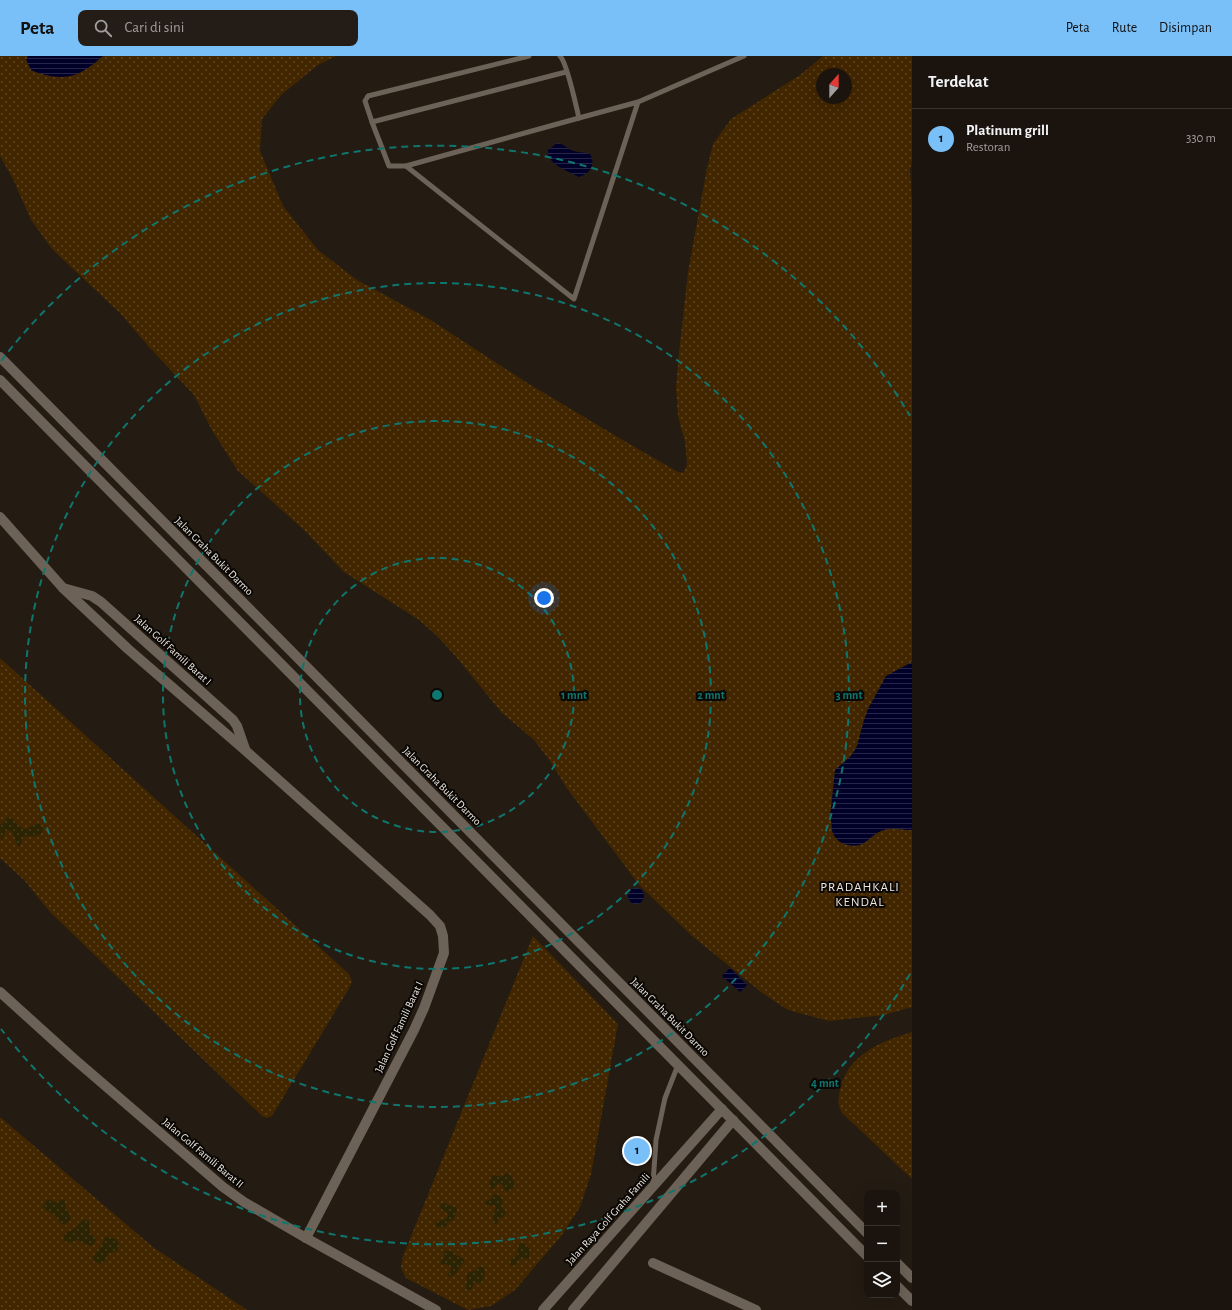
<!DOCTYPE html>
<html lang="id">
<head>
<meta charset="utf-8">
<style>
	body { margin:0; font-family:"Alegreya Sans",sans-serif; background:#241d17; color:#f1f3f6 }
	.controls { position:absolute; right:12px; bottom:12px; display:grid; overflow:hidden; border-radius:8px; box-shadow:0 4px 16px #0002 }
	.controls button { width:36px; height:36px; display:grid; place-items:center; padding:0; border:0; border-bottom:1px solid #39332e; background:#1b140e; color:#f1f3f6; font:20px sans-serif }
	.compass { position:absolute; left:816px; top:12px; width:36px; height:36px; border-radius:50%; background:#1b140e; box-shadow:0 4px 16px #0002; rotate:21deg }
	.you { position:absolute; left:544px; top:542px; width:14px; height:14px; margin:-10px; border:3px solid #fff; border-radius:50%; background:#1a73e8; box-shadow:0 0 0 6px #1a73e833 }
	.badge { display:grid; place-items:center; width:26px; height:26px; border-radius:50%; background:#79bff8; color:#111; font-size:13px; font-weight:700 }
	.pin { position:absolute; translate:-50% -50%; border:2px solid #fff; box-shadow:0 1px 4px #0006 }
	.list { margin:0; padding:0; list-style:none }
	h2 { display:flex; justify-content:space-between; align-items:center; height:52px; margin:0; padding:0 16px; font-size:17px }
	h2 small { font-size:13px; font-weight:400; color:#a09e9e }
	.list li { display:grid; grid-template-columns:26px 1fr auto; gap:12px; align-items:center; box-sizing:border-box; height:60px; padding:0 16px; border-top:1px solid #39332e }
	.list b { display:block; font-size:15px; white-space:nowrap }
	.list p { margin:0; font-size:13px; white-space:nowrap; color:#a09e9e }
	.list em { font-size:13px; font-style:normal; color:#a09e9e }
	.icon { flex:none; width:22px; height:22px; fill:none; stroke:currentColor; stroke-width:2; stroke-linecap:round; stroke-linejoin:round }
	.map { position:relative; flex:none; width:912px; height:1254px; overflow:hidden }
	header { display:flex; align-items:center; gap:24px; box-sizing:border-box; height:56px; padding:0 20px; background:#79bff8; color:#111 }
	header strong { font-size:19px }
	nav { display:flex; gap:22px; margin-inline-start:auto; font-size:14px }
	.search { width:280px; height:36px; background:#241d17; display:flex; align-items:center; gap:10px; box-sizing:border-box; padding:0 14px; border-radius:8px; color:#a09e9e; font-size:15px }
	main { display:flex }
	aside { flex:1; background:#1b140e }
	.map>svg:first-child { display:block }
	.green { fill:url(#green-dots); fill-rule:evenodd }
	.sand { fill:url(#sand-dots) }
	.water { fill:url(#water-rules) }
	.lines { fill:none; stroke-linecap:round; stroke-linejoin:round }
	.lane { stroke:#6c6257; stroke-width:5 }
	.street { stroke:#6c6257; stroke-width:10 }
	.ring { fill:none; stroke:#0f766e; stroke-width:2; stroke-dasharray:7 5 }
	.labels { text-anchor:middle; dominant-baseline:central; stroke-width:4; stroke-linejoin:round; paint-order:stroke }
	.street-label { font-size:11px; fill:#eee8e1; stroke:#0a0704 }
	.quarter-label { font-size:13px; letter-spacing:1px; fill:#eee8e1; stroke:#0a0704 }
	.centre { fill:#0f766e; stroke:#0a0704; stroke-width:2 }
	.ring-label { font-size:12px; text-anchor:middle; font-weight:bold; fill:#0f766e; stroke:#0a0704; stroke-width:4; stroke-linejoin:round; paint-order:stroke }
</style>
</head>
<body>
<header>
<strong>Peta</strong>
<div class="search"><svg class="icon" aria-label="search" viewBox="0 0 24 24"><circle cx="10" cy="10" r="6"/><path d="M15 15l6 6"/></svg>Cari di sini</div>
<nav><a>Peta</a><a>Rute</a><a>Disimpan</a></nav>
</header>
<main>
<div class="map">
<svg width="912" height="1254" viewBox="0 0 912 1254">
	<defs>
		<pattern id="green-dots" width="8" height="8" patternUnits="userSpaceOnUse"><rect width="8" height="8" fill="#422600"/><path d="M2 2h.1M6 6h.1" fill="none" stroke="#5e4625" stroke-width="1.8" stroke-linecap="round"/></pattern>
		<pattern id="sand-dots" width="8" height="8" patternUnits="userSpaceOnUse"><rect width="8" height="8" fill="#2c2303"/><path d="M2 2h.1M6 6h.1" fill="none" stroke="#4b4327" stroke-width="1.8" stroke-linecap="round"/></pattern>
		<pattern id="water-rules" width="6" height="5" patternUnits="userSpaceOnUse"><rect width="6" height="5" fill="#000029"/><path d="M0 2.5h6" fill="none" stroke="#262548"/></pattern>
	</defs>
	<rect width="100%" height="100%" fill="#241b12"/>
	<g class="green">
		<path d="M 0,0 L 336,0 L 318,9 L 281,39 L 262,63 L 260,95 L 283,150 L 318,194 L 357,224 L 429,263 L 529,328 L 621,383 L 678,416 L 683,417 L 685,414 L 687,408 L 685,386 L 678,360 L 676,332 L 679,297 L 688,216 L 707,112 L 713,88 L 731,63 L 800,19 L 823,0 L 912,0 L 912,104 L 910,114 L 912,146 L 912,951 L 884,959 L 829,965 L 788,954 L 761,936 L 691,879 L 640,830 L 566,731 L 550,705 L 534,684 L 502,657 L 458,603 L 438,581 L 419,564 L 344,516 L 304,474 L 238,415 L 213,376 L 194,339 L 150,292 L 120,257 L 53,194 L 31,164 L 13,123 L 0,100 ZM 822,18 L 846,18 L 846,42 L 822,42 Z"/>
		<polygon points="0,602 349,918 352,926 348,934 272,1060 267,1062 262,1060 50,856 25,825 0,802"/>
		<polygon points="533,880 618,968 591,1118 580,1151 561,1180 515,1234 491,1250 468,1254 406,1222 401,1212 403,1200"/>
		<path d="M 912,976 L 912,1123 L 842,1057 C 837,1048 838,1040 841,1030 C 850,997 883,985 912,976 Z"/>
		<polygon points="0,1061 153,1191 247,1254 0,1254"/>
	</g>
	<g class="sand">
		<path d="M 8,761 L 11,761 C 15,766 20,774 27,773 C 31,772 32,768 39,768 L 43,772 C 43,784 31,778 23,781 L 20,790 L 18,790 C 14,785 16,779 10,774 L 6,775 L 2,784 L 1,784 L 0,769 L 3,767 Z"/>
		<path d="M 506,1117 C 511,1119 516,1125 514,1131 L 507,1136 L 505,1134 L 502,1128 L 499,1127 L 493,1133 L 491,1133 L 489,1127 L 492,1120 L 495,1119 L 502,1121 Z"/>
		<path d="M 494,1138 L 499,1139 C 503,1143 503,1146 502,1152 L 506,1157 L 503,1161 L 498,1163 L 498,1167 L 496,1169 C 490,1163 494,1157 496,1151 L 494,1149 L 486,1149 L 485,1146 L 485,1145 L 490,1144 Z"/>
		<path d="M 48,1143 L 56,1147 L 63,1143 L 65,1146 L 66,1153 L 71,1161 C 70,1165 71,1164 68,1166 C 61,1172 60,1164 56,1160 C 52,1155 46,1157 43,1150 Z"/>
		<path d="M 443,1147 L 455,1151 L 457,1154 L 454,1163 L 448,1166 L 446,1171 L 437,1171 L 435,1168 L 436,1166 C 441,1164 446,1165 448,1160 L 447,1156 L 442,1154 L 440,1151 L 441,1148 Z"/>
		<polygon points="85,1163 89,1166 90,1177 95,1182 96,1185 91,1190 77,1184 73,1186 65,1186 64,1183 64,1179 69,1175 76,1172 80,1167"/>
		<path d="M 105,1181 C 112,1180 118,1183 119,1190 L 117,1195 L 108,1198 L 105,1204 L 101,1208 L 94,1205 L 93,1201 L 101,1191 Z"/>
		<polygon points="521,1187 525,1188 530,1193 529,1201 528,1203 522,1202 518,1204 515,1209 511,1210 510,1205 517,1198 519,1188"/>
		<path d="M 445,1194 L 452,1195 C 457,1201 461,1200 465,1204 C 462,1209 459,1211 457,1217 L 450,1221 L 447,1219 L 451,1214 L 451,1211 L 446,1208 L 442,1209 L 440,1206 L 444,1202 L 444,1197 Z"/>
		<path d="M 480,1210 L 483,1211 C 486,1216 485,1222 481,1227 L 475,1226 L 471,1234 L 467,1234 L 466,1232 L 467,1218 L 470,1216 L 475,1215 Z"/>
	</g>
	<g class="water">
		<path d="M 28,0 L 103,0 C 96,6 87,14 77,18 C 62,24 45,20 31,14 L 26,3 Z"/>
		<path d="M 557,87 C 567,89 566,93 574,95 C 579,97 585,96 590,98 C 596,108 590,118 579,121 C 568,115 546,108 548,94 Z"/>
		<path d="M 912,606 L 912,774 C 904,774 892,771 884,774 C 869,778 867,793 848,789 C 843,788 839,786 835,781 C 830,775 833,768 830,761 L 835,714 L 851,700 L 857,690 L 864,664 L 868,653 L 886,620 Z"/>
		<circle cx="636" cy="840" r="8"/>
		<polygon points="730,912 747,929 740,936 722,920"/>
	</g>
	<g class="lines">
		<g class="lane">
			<path d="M 560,0 C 567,6 576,50 579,62"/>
			<polyline points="638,46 574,243 406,110 579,62 638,46 744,0"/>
			<polyline points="372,66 566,16"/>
			<polyline points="406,110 389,110 372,66 365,45 368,40 529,0"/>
			<polyline points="653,1128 656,1084 665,1042 678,1009"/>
		</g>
		<g class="street">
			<polyline points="0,301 867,1177"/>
			<polyline points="0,324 867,1200"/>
			<polyline points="0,461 63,532 128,593 246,695 430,859 440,870 443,880 444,897 424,952 414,974 306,1182"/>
			<polyline points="63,532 92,540 101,546 233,664 237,670 245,693"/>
			<polyline points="0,936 73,1002 223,1131 244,1146 306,1182 436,1254"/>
			<polyline points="653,1207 756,1254"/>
			<polyline points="897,1207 912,1222"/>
			<polyline points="897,1230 912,1245"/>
			<polyline points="543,1254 722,1053"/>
			<polyline points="573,1254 733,1064"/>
		</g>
	</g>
	<g class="ring">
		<circle cx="437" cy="639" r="137"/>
		<circle cx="437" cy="639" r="274"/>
		<circle cx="437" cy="639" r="412"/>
		<path d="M910 918A549 549 0 0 1 1 973M1 305A549 549 0 0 1 910 360"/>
	</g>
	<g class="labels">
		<g class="street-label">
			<text transform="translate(214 500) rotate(45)">Jalan Graha Bukit Darmo</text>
			<text transform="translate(173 594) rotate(42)">Jalan Golf Famili Barat I</text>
			<text transform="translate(442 730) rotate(45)">Jalan Graha Bukit Darmo</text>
			<text transform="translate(670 961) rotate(45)">Jalan Graha Bukit Darmo</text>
			<text transform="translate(399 971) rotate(-65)">Jalan Golf Famili Barat I</text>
			<text transform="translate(203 1097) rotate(40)">Jalan Golf Famili Barat II</text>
			<text transform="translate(608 1163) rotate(-48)">Jalan Raya Golf Graha Famili</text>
		</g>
		<g class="quarter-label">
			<text x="860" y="831">PRADAHKALI<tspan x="860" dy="15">KENDAL</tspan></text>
		</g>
	</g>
	<circle cx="437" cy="639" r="6" class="centre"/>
	<g class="ring-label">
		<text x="574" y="643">1 mnt</text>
		<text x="711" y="643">2 mnt</text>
		<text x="849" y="643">3 mnt</text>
		<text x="825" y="1031">4 mnt</text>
	</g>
</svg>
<div class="controls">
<button>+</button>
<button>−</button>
<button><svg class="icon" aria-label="layers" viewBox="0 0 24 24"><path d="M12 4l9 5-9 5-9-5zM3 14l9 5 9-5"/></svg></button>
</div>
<svg class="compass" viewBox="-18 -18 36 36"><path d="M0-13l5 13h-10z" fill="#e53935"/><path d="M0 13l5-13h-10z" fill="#a09e9e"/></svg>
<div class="you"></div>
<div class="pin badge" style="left:637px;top:1095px">1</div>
</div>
<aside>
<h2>Terdekat<small></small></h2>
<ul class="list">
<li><span class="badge">1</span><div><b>Platinum grill</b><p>Restoran</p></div><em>330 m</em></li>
</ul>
</aside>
</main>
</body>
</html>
